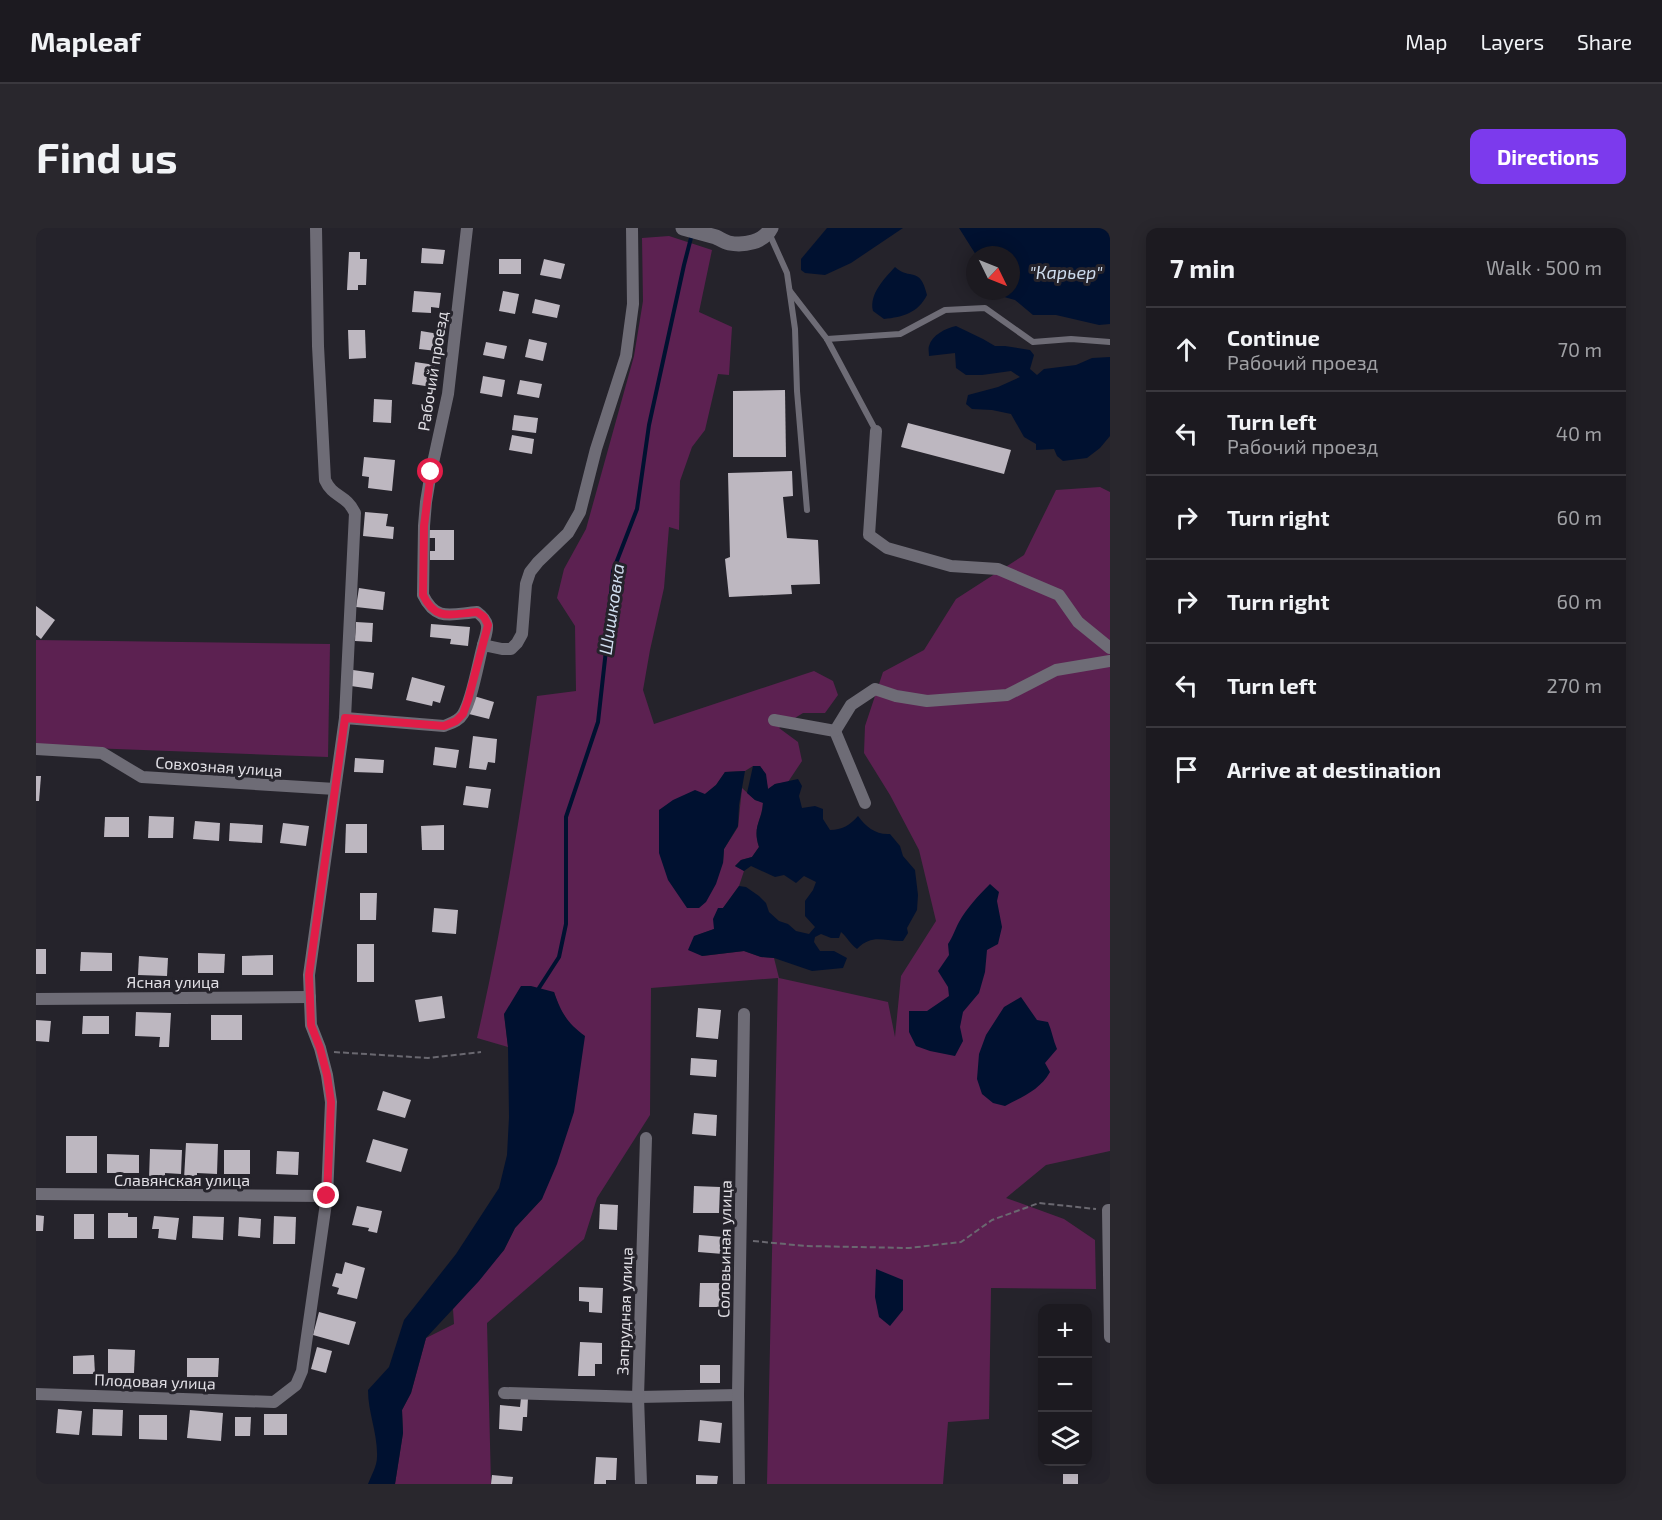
<!DOCTYPE html>
<html lang="en">
<head>
<meta charset="utf-8">
<style>
	body { margin:0; font-family:"Exo 2",sans-serif; background:#29272d; color:#f1f3f6 }
	.controls { position:absolute; right:18px; bottom:18px; display:grid; overflow:hidden; border-radius:12px; box-shadow:0 3px 15px #0003 }
	.controls button { width:54px; height:54px; display:grid; place-items:center; padding:0; border:0; border-bottom:2px solid #3a383e; background:#1c1a20; color:#f1f3f6; font:30px sans-serif }
	.compass { position:absolute; left:930px; top:18px; width:54px; height:54px; border-radius:50%; background:#1c1a20; box-shadow:0 3px 15px #0003; rotate:133deg }
	.stop { position:absolute; width:18px; height:18px; margin:-14px; border:4px solid #e11d48; border-radius:50%; background:#fff }
	.stop.end { background:#e11d48; border-color:#fff; box-shadow:0 2px 6px #0008 }
	.list { margin:0; padding:0; list-style:none }
	h2 { display:flex; justify-content:space-between; align-items:center; height:78px; margin:0; padding:0 24px; font-size:26px }
	h2 small { font-size:20px; font-weight:400; color:#a0a1a5 }
	.list li { display:grid; grid-template-columns:39px 1fr auto; gap:18px; align-items:center; box-sizing:border-box; height:84px; padding:0 24px; border-top:2px solid #3a383e }
	.list b { display:block; font-size:22px; white-space:nowrap }
	.list p { margin:0; font-size:20px; white-space:nowrap; color:#a0a1a5 }
	.list em { font-size:20px; font-style:normal; color:#a0a1a5 }
	.icon { flex:none; width:33px; height:33px; fill:none; stroke:currentColor; stroke-width:2; stroke-linecap:round; stroke-linejoin:round }
	.map { position:relative; flex:none; width:1074px; height:1256px; overflow:hidden; border-radius:12px }
	header { display:flex; align-items:center; gap:36px; box-sizing:border-box; height:84px; padding:0 30px; background:#1c1a20; border-bottom:2px solid #3a383e }
	header strong { font-size:28px }
	nav { display:flex; gap:33px; margin-inline-start:auto; font-size:21px }
	.intro { display:flex; align-items:center; justify-content:space-between; box-sizing:border-box; height:144px; padding:0 36px }
	h1 { margin:0; font-size:42px }
	.button { padding:15px 27px; border-radius:12px; background:#7c3aed; color:#fff; font-size:21px; font-weight:700 }
	main { display:flex; gap:36px; padding:0 36px }
	aside { flex:1; background:#1c1a20; border-radius:12px; box-shadow:0 3px 15px #0003 }
	.map>svg:first-child { display:block }
	.green { fill:#5c2151 }
	.water { fill:#001130 }
	.lines { fill:none; stroke-linecap:round; stroke-linejoin:round }
	.stream { stroke:#001130; stroke-width:4 }
	.building { fill:#bdb7c0 }
	.path { stroke:#6a6870; stroke-width:2; stroke-dasharray:6 3; stroke-linecap:butt }
	.service { stroke:#6e6c76; stroke-width:6 }
	.minor { stroke:#6e6c76; stroke-width:12 }
	.tertiary { stroke:#6e6c76; stroke-width:15 }
	.route { stroke:#e11d48; stroke-width:8 }
	.labels { text-anchor:middle; dominant-baseline:central; stroke-width:6; stroke-linejoin:round; paint-order:stroke }
	.street-label { font-size:16px; fill:#e1dfe5; stroke:#25232b }
	.water-label { font-size:18px; font-style:italic; fill:#cfddef; stroke:#25232b }
</style>
</head>
<body>
<header>
<strong>Mapleaf</strong>
<nav><a>Map</a><a>Layers</a><a>Share</a></nav>
</header>
<div class="intro"><h1>Find us</h1><a class="button">Directions</a></div>
<main>
<div class="map">
<svg width="1074" height="1256" viewBox="0 0 1074 1256">
	<rect width="100%" height="100%" fill="#25232b"/>
	<g class="green">
		<path d="M 633,8 L 676,22 L 663,84 L 696,99 L 693,147 L 682,146 L 669,202 L 656,219 L 644,253 L 643,302 L 633,299 L 628,360 L 614,422 L 607,462 L 618,496 L 778,443 L 797,453 L 802,467 L 789,485 L 767,485 L 743,500 L 762,514 L 766,533 L 752,554 L 739,556 L 732,561 L 729,546 L 724,538 L 717,538 L 709,543 L 689,544 L 680,557 L 669,566 L 623,582 L 624,601 L 687,635 L 688,621 L 702,599 L 706,560 L 719,572 L 727,574 C 726,593 716,599 723,619 L 716,629 L 705,632 L 699,638 L 708,643 L 703,658 L 687,680 L 678,701 L 659,708 L 666,728 L 708,723 L 725,729 L 738,730 L 743,750 L 852,774 L 859,809 L 865,748 L 900,693 L 883,622 L 854,567 L 828,525 L 829,498 L 847,444 L 888,422 L 920,371 L 988,327 L 1020,262 L 1064,259 L 1074,264 L 1074,923 L 1010,937 L 970,970 L 1028,991 L 1059,1012 L 1060,1061 L 955,1060 L 953,1191 L 912,1194 L 907,1256 L 731,1256 L 742,750 L 615,760 L 614,887 L 561,970 L 548,1011 L 451,1095 L 455,1256 L 359,1256 L 367,1205 L 366,1182 L 375,1165 L 390,1110 L 418,1096 L 417,1081 L 468,1022 L 479,1000 L 506,971 L 535,798 L 523,779 L 518,764 L 468,786 L 472,819 L 441,810 C 467,697 485,583 501,468 L 540,463 L 539,398 L 521,370 L 528,341 L 550,301 L 598,128 L 607,73 L 606,10 Z"/>
		<polygon points="0,412 294,416 292,529 0,518"/>
	</g>
	<g class="water">
		<polygon points="791,0 867,0 815,35 789,47 769,45 765,42 765,31"/>
		<polygon points="923,0 1074,0 1074,96 1063,97 1020,87 997,87 979,72 961,67 957,63 975,63 975,27 940,27"/>
		<path d="M 859,39 C 874,53 884,37 891,67 C 882,85 867,89 848,91 L 837,83 C 833,66 848,51 859,39 Z"/>
		<path d="M 920,98 L 947,111 L 959,118 L 969,118 L 994,122 L 998,127 L 994,141 L 1001,147 L 1008,141 L 1040,137 L 1056,130 L 1074,129 L 1074,208 L 1064,220 L 1051,230 L 1027,233 L 1021,228 L 1018,221 L 1000,222 L 1000,216 L 988,209 L 975,186 L 956,182 L 936,181 L 930,176 L 932,167 L 962,159 L 984,149 L 975,143 L 946,147 L 930,147 L 920,140 L 919,125 L 893,128 C 893,124 892,121 893,118 C 896,107 910,100 920,98 Z"/>
		<path d="M 717,538 L 724,538 L 730,546 L 732,561 L 739,556 L 762,551 L 766,558 L 763,568 L 766,580 L 779,578 L 787,581 L 787,591 L 794,602 C 806,602 814,597 822,588 C 830,599 840,607 854,606 L 864,618 L 867,628 L 879,642 L 882,667 L 881,682 L 871,700 L 872,705 L 867,713 C 848,714 837,705 821,721 C 814,716 812,710 805,704 L 803,710 L 795,710 L 785,706 L 779,709 L 778,714 L 784,723 L 798,723 L 811,730 L 807,740 L 776,743 L 738,730 L 725,729 L 708,723 L 666,728 L 652,722 L 658,708 L 678,701 L 677,691 L 682,680 L 687,680 L 703,658 L 710,659 L 723,668 L 730,675 L 733,684 L 743,693 L 752,696 L 760,703 L 773,706 L 779,699 L 769,688 L 769,673 L 777,662 L 780,654 L 768,648 L 760,655 L 748,647 L 739,649 L 715,638 L 708,643 L 699,638 L 705,632 L 716,629 L 723,619 C 716,597 726,594 727,575 L 719,572 L 711,565 Z"/>
		<polygon points="709,543 703,577 702,598 688,621 687,635 680,656 670,674 663,680 651,680 632,652 623,625 623,582 637,572 659,562 669,566 680,557 689,544"/>
		<path d="M 954,656 L 963,664 L 961,673 L 966,699 L 962,716 L 951,722 L 949,744 L 943,765 L 927,784 L 924,799 L 927,813 L 919,828 L 894,823 L 880,818 L 873,804 L 873,783 L 891,783 L 913,768 L 912,759 L 902,743 L 913,727 L 912,716 C 917,709 919,701 923,694 C 931,680 942,668 954,656 Z"/>
		<path d="M 485,758 L 495,758 L 518,764 C 525,784 531,795 549,808 L 538,884 L 521,936 L 506,971 L 479,1000 L 468,1022 L 443,1053 L 390,1110 L 375,1165 L 366,1182 L 367,1205 L 359,1256 L 332,1256 C 335,1248 341,1238 341,1229 C 342,1206 332,1185 332,1162 L 353,1139 L 368,1092 L 420,1026 L 463,960 L 471,927 L 473,889 L 472,819 L 468,786 Z"/>
		<path d="M 985,769 L 1001,792 L 1012,794 C 1016,803 1017,812 1021,821 L 1009,835 L 1014,844 C 1004,862 986,869 969,878 L 957,875 L 946,866 L 941,851 L 943,826 L 950,807 L 968,779 Z"/>
		<polygon points="840,1041 867,1052 867,1082 854,1098 843,1089 839,1069"/>
	</g>
	<g class="lines">
		<polyline class="stream" points="503,760 523,729 530,696 530,589 562,494 570,422 577,343 601,281 613,197 648,37 656,6"/>
	</g>
	<g class="building">
		<polygon points="386,20 409,22 407,36 385,35"/>
		<polygon points="313,24 324,24 324,31 331,31 330,57 322,57 322,62 311,62"/>
		<rect x="463" y="31" width="22" height="15"/>
		<polygon points="508,31 529,36 525,51 504,47"/>
		<polygon points="378,63 405,65 403,80 395,79 395,85 376,84"/>
		<polygon points="467,63 483,66 479,86 463,83"/>
		<polygon points="499,71 524,77 521,90 496,85"/>
		<polygon points="312,102 329,102 330,130 313,131"/>
		<polygon points="385,103 403,106 401,123 383,121"/>
		<polygon points="493,111 511,115 507,133 489,129"/>
		<polygon points="450,114 471,118 468,131 447,127"/>
		<polygon points="379,134 399,137 396,159 376,156"/>
		<polygon points="447,148 469,152 466,169 444,165"/>
		<polygon points="484,152 506,156 503,170 481,166"/>
		<polygon points="749,162 750,229 697,229 697,163"/>
		<polygon points="338,171 356,172 355,195 337,194"/>
		<polygon points="478,187 502,190 500,205 476,202"/>
		<polygon points="872,195 975,222 968,246 865,219"/>
		<polygon points="476,207 498,211 496,226 473,222"/>
		<polygon points="328,229 359,232 356,263 332,260 333,249 326,248"/>
		<polygon points="756,243 757,268 747,269 751,310 782,312 784,356 755,357 756,366 693,369 689,331 694,329 692,245"/>
		<polygon points="329,284 352,286 350,298 358,299 357,311 327,308"/>
		<polygon points="393,302 418,302 418,332 394,332 394,323 399,323 399,310 393,310"/>
		<polygon points="323,360 349,364 347,382 320,379"/>
		<polygon points="0,378 19,392 5,411 0,407"/>
		<polygon points="320,394 337,395 336,414 319,413"/>
		<polygon points="395,396 434,399 432,418 414,416 415,411 394,409"/>
		<polygon points="317,442 338,445 336,461 315,458"/>
		<polygon points="376,449 409,458 404,475 397,473 396,478 370,472"/>
		<polygon points="438,468 458,474 453,491 433,486"/>
		<polygon points="437,508 461,511 459,535 452,534 450,542 433,540"/>
		<polygon points="399,519 423,522 420,540 397,537"/>
		<polygon points="319,530 348,532 347,545 318,544"/>
		<polygon points="0,548 5,548 3,573 0,573"/>
		<polygon points="430,558 455,561 452,580 427,577"/>
		<polygon points="113,588 138,589 137,610 112,610"/>
		<polygon points="69,589 93,589 93,609 68,609"/>
		<polygon points="159,593 184,595 183,613 157,611"/>
		<polygon points="194,595 227,597 226,615 193,613"/>
		<polygon points="247,595 273,598 270,618 244,615"/>
		<polygon points="310,596 331,596 331,625 309,625"/>
		<polygon points="408,597 408,622 386,622 385,598"/>
		<polygon points="324,665 341,665 340,692 324,692"/>
		<polygon points="398,680 422,682 420,706 396,704"/>
		<rect x="321" y="716" width="17" height="38"/>
		<rect x="0" y="721" width="10" height="25"/>
		<polygon points="45,724 76,725 76,743 44,743"/>
		<polygon points="162,725 189,726 188,745 162,745"/>
		<polygon points="237,727 237,747 206,747 206,728"/>
		<polygon points="103,728 132,730 131,748 102,747"/>
		<polygon points="406,768 409,790 383,794 379,772"/>
		<polygon points="662,780 685,782 682,811 660,809"/>
		<polygon points="100,784 135,785 133,819 123,819 124,809 99,808"/>
		<rect x="175" y="787" width="31" height="25"/>
		<polygon points="47,788 73,788 73,806 46,806"/>
		<polygon points="0,792 15,793 13,814 0,813"/>
		<polygon points="655,830 681,832 680,849 654,847"/>
		<polygon points="347,863 375,872 369,890 341,882"/>
		<polygon points="658,885 681,887 680,908 656,906"/>
		<rect x="30" y="908" width="31" height="37"/>
		<polygon points="337,911 372,921 365,944 330,934"/>
		<polygon points="150,915 182,916 181,946 161,945 161,952 148,951"/>
		<polygon points="114,921 146,922 145,946 129,945 129,951 113,951"/>
		<rect x="188" y="922" width="26" height="24"/>
		<polygon points="241,923 263,924 262,947 240,946"/>
		<polygon points="71,926 103,927 103,945 71,945"/>
		<polygon points="658,958 684,959 683,985 657,985"/>
		<polygon points="564,976 582,977 581,1002 563,1001"/>
		<polygon points="321,978 346,983 341,1005 332,1003 333,1000 316,997"/>
		<polygon points="72,985 92,985 92,989 101,989 101,1010 72,1010"/>
		<rect x="38" y="986" width="20" height="25"/>
		<polygon points="0,987 8,988 7,1003 0,1003"/>
		<polygon points="118,988 143,990 140,1012 122,1010 123,1001 116,1001"/>
		<polygon points="157,988 188,989 187,1012 156,1010"/>
		<polygon points="238,988 260,989 259,1016 237,1016"/>
		<polygon points="203,989 225,991 224,1010 202,1008"/>
		<polygon points="663,1007 688,1009 687,1026 662,1024"/>
		<polygon points="309,1034 329,1040 321,1071 301,1066 303,1060 296,1058 300,1045 306,1046"/>
		<polygon points="664,1055 687,1055 687,1079 663,1079"/>
		<polygon points="543,1059 567,1060 566,1085 553,1084 553,1074 543,1073"/>
		<polygon points="283,1084 320,1094 313,1117 277,1107"/>
		<polygon points="544,1114 566,1115 566,1136 559,1136 559,1148 542,1148"/>
		<polygon points="281,1119 296,1123 290,1145 275,1141"/>
		<polygon points="72,1121 99,1122 98,1145 72,1145"/>
		<polygon points="58,1127 59,1146 37,1146 37,1128"/>
		<polygon points="151,1130 183,1130 182,1149 151,1149"/>
		<rect x="664" y="1137" width="20" height="18"/>
		<polygon points="485,1170 492,1170 491,1189 487,1189 486,1203 463,1201 464,1177 484,1179"/>
		<polygon points="22,1181 46,1183 43,1207 20,1205"/>
		<polygon points="57,1181 87,1182 86,1208 56,1207"/>
		<polygon points="154,1182 187,1185 185,1213 151,1210"/>
		<rect x="228" y="1186" width="23" height="21"/>
		<polygon points="103,1187 131,1187 131,1212 103,1211"/>
		<polygon points="199,1189 215,1189 214,1208 199,1208"/>
		<polygon points="664,1192 686,1195 684,1215 662,1213"/>
		<polygon points="560,1229 581,1230 580,1252 570,1252 570,1256 558,1256"/>
		<rect x="1027" y="1246" width="15" height="10"/>
		<polygon points="456,1247 477,1249 476,1256 455,1256"/>
		<polygon points="660,1247 682,1248 681,1256 660,1256"/>
	</g>
	<g class="lines">
		<g class="path">
			<polyline points="298,824 392,830 445,824"/>
			<polyline points="717,1013 770,1018 873,1020 925,1014 956,992 1003,975 1060,981"/>
		</g>
		<g class="service">
			<polyline points="733,5 751,45 759,101 761,163 771,282"/>
			<polyline points="754,63 791,111 840,203"/>
			<polyline points="791,111 864,106 909,82 949,80 997,114 1035,111 1074,114"/>
		</g>
		<g class="minor">
			<path d="M 280,0 L 282,118 L 289,252 C 297,270 310,266 319,285 L 309,490"/>
			<path d="M 431,0 L 412,166 L 395,244 L 390,274 L 388,298 L 387,367 C 400,394 415,386 441,384 C 456,395 451,402 447,417"/>
			<polyline points="840,203 833,307 851,320 915,338 962,341 1023,367 1042,394 1074,420"/>
			<polyline points="738,492 799,503 829,575"/>
			<polyline points="799,503 815,477 839,461 860,468 891,473 971,467 1020,442 1074,433"/>
			<polyline points="0,521 66,525 106,549 299,561"/>
			<polyline points="0,771 274,769"/>
			<polyline points="0,966 291,968"/>
			<polyline points="1074,982 1072,982 1074,1109"/>
			<polyline points="468,1165 602,1169 702,1167"/>
			<path d="M 0,1166 L 238,1174 L 260,1157 L 266,1143 L 291,968 L 295,874 L 291,847 L 284,820 L 275,797 L 273,747 L 309,490 L 408,498 C 415,495 423,493 427,486 C 436,472 442,435 447,417 L 466,421 L 475,421 L 481,415 L 486,406 L 490,356 L 494,344 L 502,334 L 532,305 L 544,284 L 560,221 L 590,128 L 597,76 L 596,0"/>
			<polyline points="605,1256 602,1169 610,910"/>
			<polyline points="703,1256 702,1167 708,786"/>
		</g>
		<path class="tertiary" d="M 647,0 C 658,3 669,6 680,9 C 684,11 688,14 693,15 C 708,18 728,14 735,0"/>
	</g>
	<g class="lines">
		<path class="route" d="M 291,968 L 295,874 L 291,847 L 284,820 L 275,797 L 273,747 L 309,490 L 408,498 L 420,493 L 427,486 L 432,472 L 452,397 L 448,389 L 441,384 C 415,386 400,394 387,367 L 388,298 L 395,244"/>
	</g>
	<g class="labels">
		<g class="street-label">
			<text transform="translate(396 143) rotate(-81)">Рабочий проезд</text>
			<text transform="translate(183 538) rotate(4)">Совхозная улица</text>
			<text x="137" y="753">Ясная улица</text>
			<text x="146" y="951">Славянская улица</text>
			<text transform="translate(688 1021) rotate(-89)">Соловьиная улица</text>
			<text transform="translate(588 1083) rotate(-88)">Запрудная улица</text>
			<text transform="translate(119 1153) rotate(2)">Плодовая улица</text>
		</g>
		<g class="water-label">
			<text x="1030" y="44">"Карьер"</text>
			<text transform="translate(575 381) rotate(-82)">Шишковка</text>
		</g>
	</g>
</svg>
<div class="controls">
<button>+</button>
<button>−</button>
<button><svg class="icon" aria-label="layers" viewBox="0 0 24 24"><path d="M12 4l9 5-9 5-9-5zM3 14l9 5 9-5"/></svg></button>
</div>
<svg class="compass" viewBox="-18 -18 36 36"><path d="M0-13l5 13h-10z" fill="#e53935"/><path d="M0 13l5-13h-10z" fill="#a0a1a5"/></svg>
<div class="stop" style="left:395px;top:244px"></div>
<div class="stop end" style="left:291px;top:968px"></div>
</div>
<aside>
<h2>7 min<small>Walk · 500 m</small></h2>
<ul class="list">
<li><svg class="icon" aria-label="ahead" viewBox="0 0 24 24"><path d="M12 20V5M6 11l6-6 6 6"/></svg><div><b>Continue</b><p>Рабочий проезд</p></div><em>70 m</em></li>
<li><svg class="icon" aria-label="left" viewBox="0 0 24 24"><path d="M17 20v-9H6M10 6l-5 5 5 5"/></svg><div><b>Turn left</b><p>Рабочий проезд</p></div><em>40 m</em></li>
<li><svg class="icon" aria-label="right" viewBox="0 0 24 24"><path d="M7 20v-9h11M14 6l5 5-5 5"/></svg><div><b>Turn right</b></div><em>60 m</em></li>
<li><svg class="icon" aria-label="right" viewBox="0 0 24 24"><path d="M7 20v-9h11M14 6l5 5-5 5"/></svg><div><b>Turn right</b></div><em>60 m</em></li>
<li><svg class="icon" aria-label="left" viewBox="0 0 24 24"><path d="M17 20v-9H6M10 6l-5 5 5 5"/></svg><div><b>Turn left</b></div><em>270 m</em></li>
<li><svg class="icon" aria-label="arrive" viewBox="0 0 24 24"><path d="M6 21V4h12l-3 4 3 4H6"/></svg><div><b>Arrive at destination</b></div></li>
</ul>
</aside>
</main>
</body>
</html>
